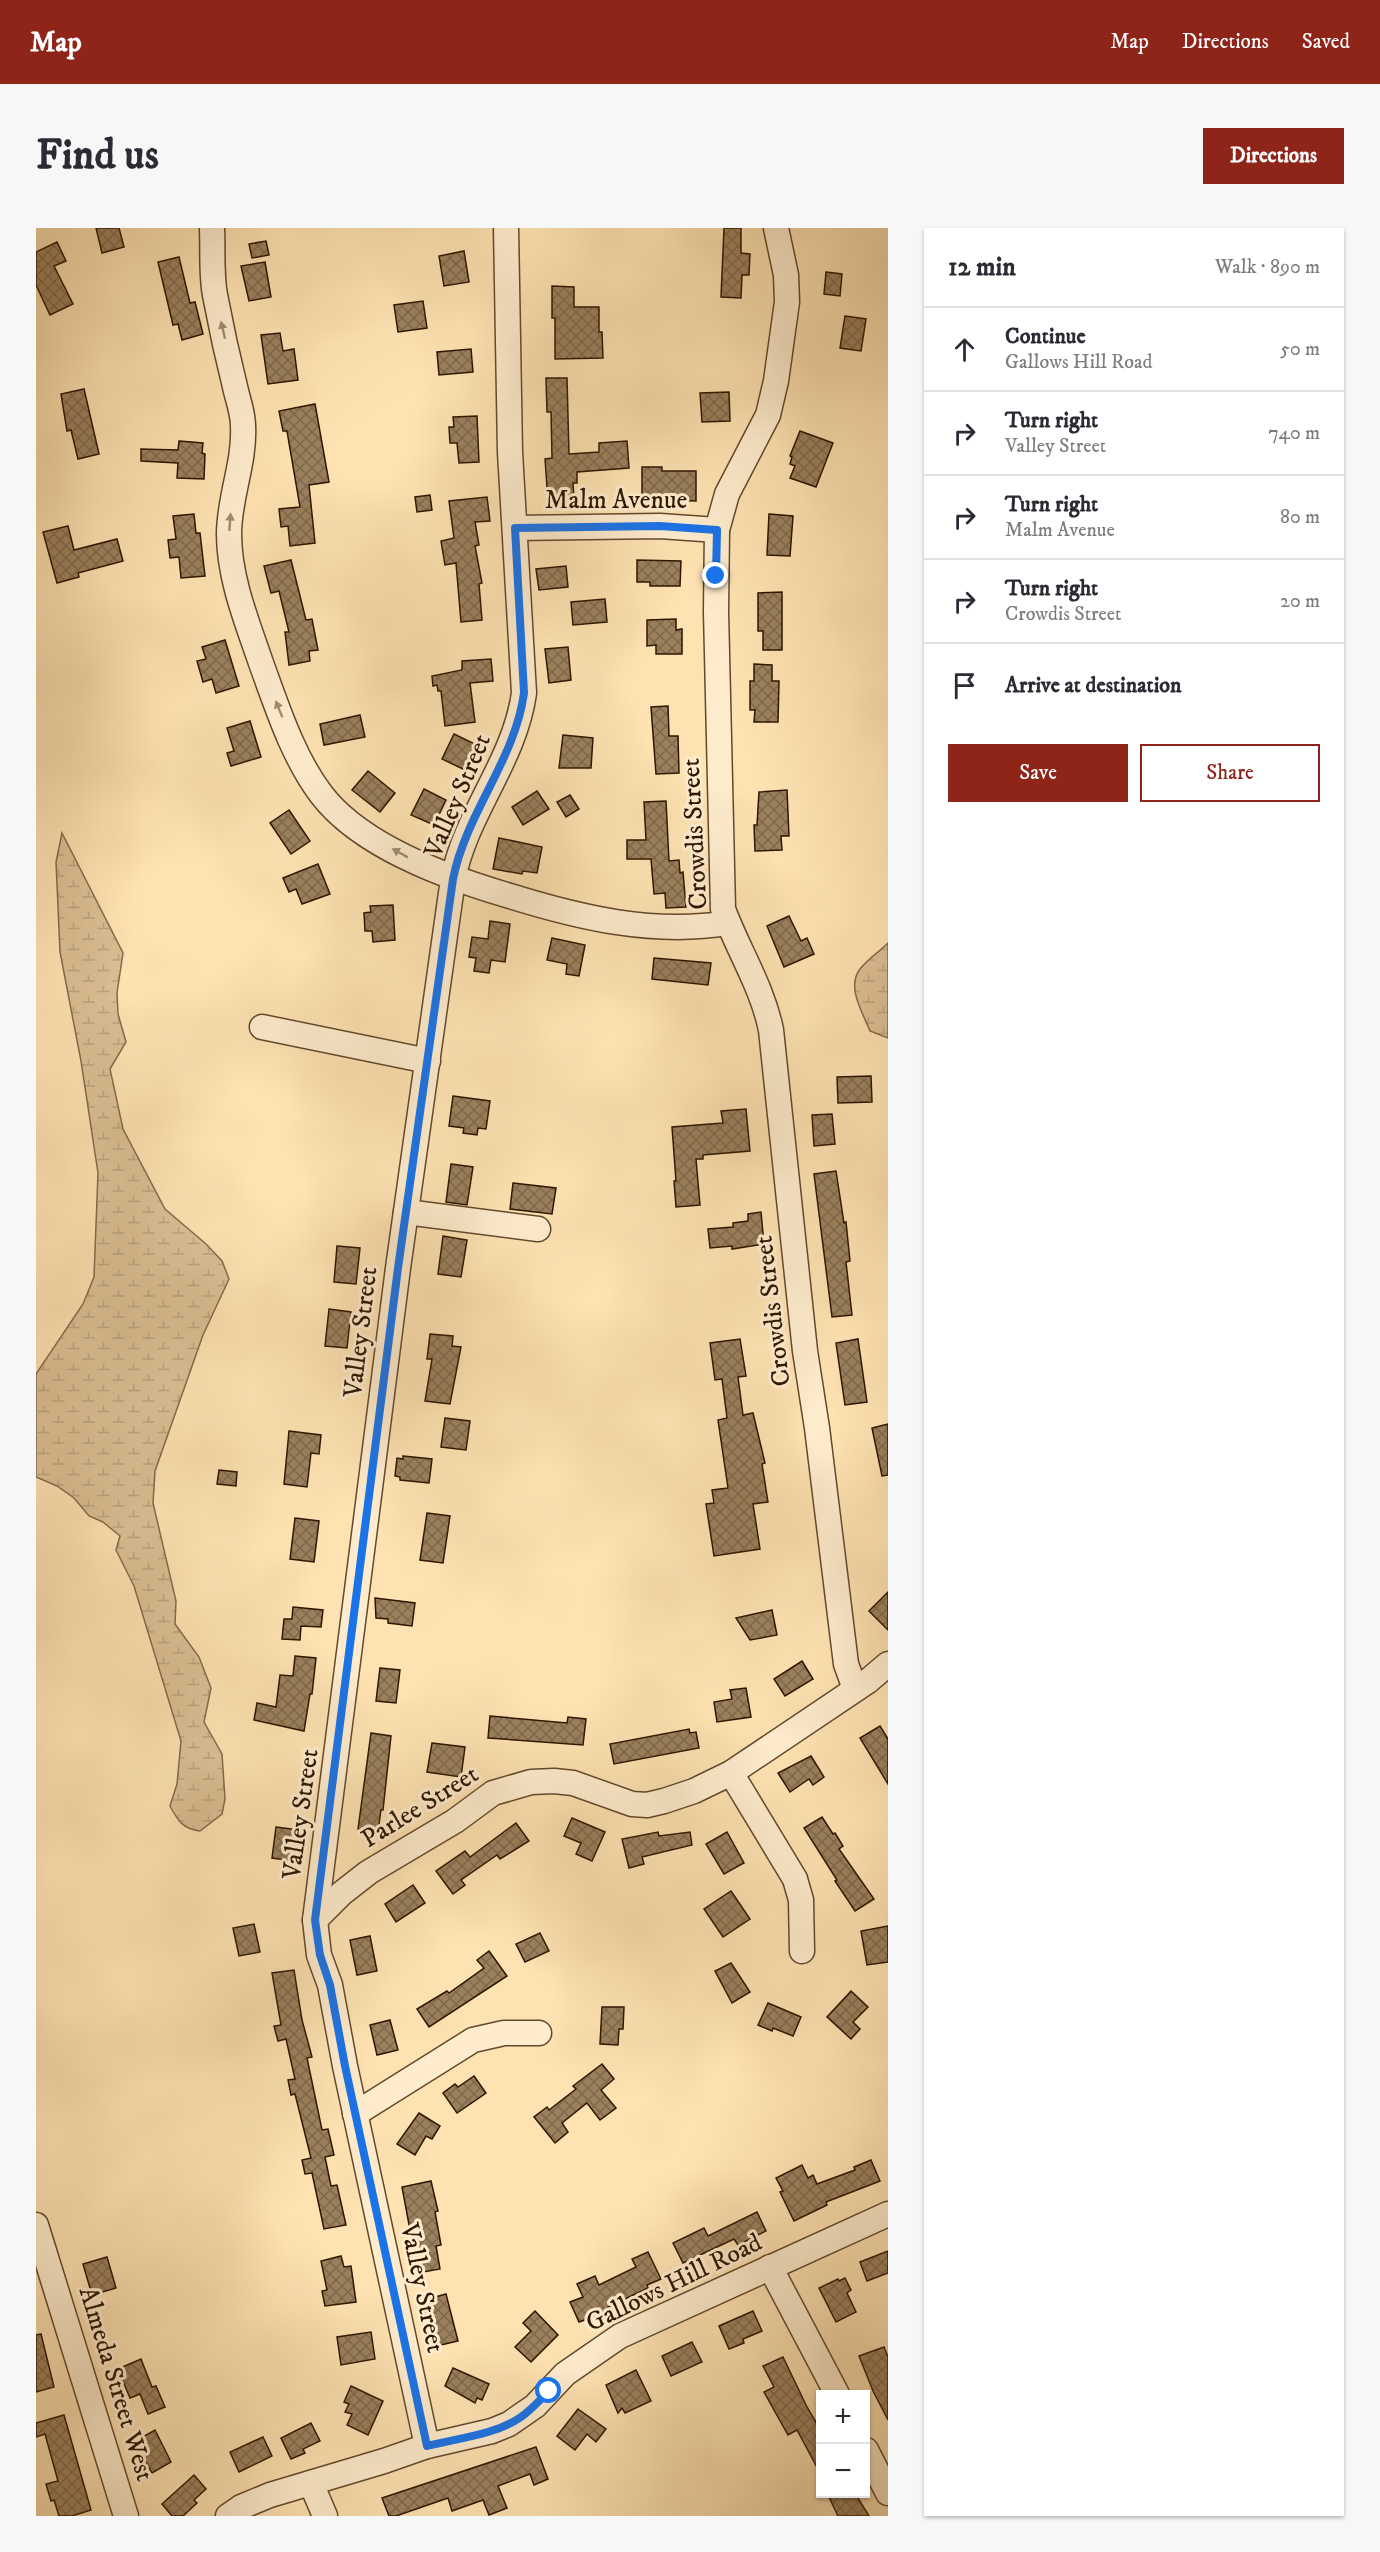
<!DOCTYPE html>
<html lang="en">
<head>
<meta charset="utf-8">
<style>
	body { margin:0; font-family:"IM FELL DW Pica",serif; background:#f7f7f7; color:#2b2b33 }
	.controls { position:absolute; right:18px; bottom:18px; display:grid; overflow:hidden; border-radius:0px; box-shadow:0 2px 4px #0004 }
	.controls button { width:54px; height:54px; display:grid; place-items:center; padding:0; border:0; border-bottom:2px solid #e1e1e2; background:#fff; color:#2b2b33; font:30px sans-serif }
	.stop { position:absolute; width:18px; height:18px; margin:-14px; border:4px solid #1a73e8; border-radius:50%; background:#fff }
	.stop.end { background:#1a73e8; border-color:#fff; box-shadow:0 2px 6px #0008 }
	.list { margin:0; padding:0; list-style:none }
	h2 { display:flex; justify-content:space-between; align-items:center; height:78px; margin:0; padding:0 24px; font-size:26px }
	h2 small { font-size:20px; font-weight:400; color:#7c7c81 }
	.list li { display:grid; grid-template-columns:39px 1fr auto; gap:18px; align-items:center; box-sizing:border-box; height:84px; padding:0 24px; border-top:2px solid #e1e1e2 }
	.list b { display:block; font-size:22px; white-space:nowrap }
	.list p { margin:0; font-size:20px; white-space:nowrap; color:#7c7c81 }
	.list em { font-size:20px; font-style:normal; color:#7c7c81 }
	.actions { display:flex; gap:12px; padding:18px 24px }
	.actions a { flex:1; padding:14px 0; border:2px solid #8f2418; border-radius:0px; text-align:center; font-size:21px; color:#8f2418 }
	.actions .main { background:#8f2418; color:#fff }
	.icon { flex:none; width:33px; height:33px; fill:none; stroke:currentColor; stroke-width:2; stroke-linecap:round; stroke-linejoin:round }
	.map { position:relative; flex:none; width:852px; height:2288px; overflow:hidden; border-radius:0px }
	header { display:flex; align-items:center; gap:36px; box-sizing:border-box; height:84px; padding:0 30px; background:#8f2418; color:#fff }
	header strong { font-size:28px }
	nav { display:flex; gap:33px; margin-inline-start:auto; font-size:21px }
	.intro { display:flex; align-items:center; justify-content:space-between; box-sizing:border-box; height:144px; padding:0 36px }
	h1 { margin:0; font-size:42px }
	.button { padding:15px 27px; border-radius:0px; background:#8f2418; color:#fff; font-size:21px; font-weight:700 }
	main { display:flex; gap:36px; padding:0 36px }
	aside { flex:1; background:#fff; border-radius:0px; box-shadow:0 2px 4px #0004 }
	.map>svg:first-child { display:block }
	.wetland { fill:url(#wetland-marsh); stroke:#846a4a; stroke-width:1.5 }
	.building { fill:url(#building-cross-hatch); stroke:#2e1600; stroke-width:1.5 }
	.lines { fill:none; stroke-linecap:round; stroke-linejoin:round }
	.minor-casing { stroke:#62492c; stroke-width:27 }
	.minor { stroke:#feeccd; stroke-width:24 }
	.oneway { fill:#a08c71 }
	.route { stroke:#1a73e8; stroke-width:8 }
	.labels { text-anchor:middle; dominant-baseline:central; stroke-width:6; stroke-linejoin:round; paint-order:stroke }
	.street-label { font-size:26px; fill:#2e1600; stroke:#feeccd }
</style>
</head>
<body>
<header>
<strong>Map</strong>
<nav><a>Map</a><a>Directions</a><a>Saved</a></nav>
</header>
<div class="intro"><h1>Find us</h1><a class="button">Directions</a></div>
<main>
<div class="map">
<svg width="852" height="2288" viewBox="0 0 852 2288">
	<defs>
		<pattern id="wetland-marsh" width="20" height="14" patternUnits="userSpaceOnUse" patternTransform="scale(1.5)"><rect width="20" height="14" fill="#dbbf94"/><path d="M1 5h8M5 5V1M11 12h8M15 12V8" fill="none" stroke="#bca37e"/></pattern>
		<pattern id="building-cross-hatch" width="8" height="8" patternUnits="userSpaceOnUse" patternTransform="scale(1.5)"><rect width="8" height="8" fill="#9a805d"/><path d="M0 0l8 8M0 8l8-8" fill="none" stroke="#7e684a"/></pattern>
	</defs>
	<rect width="100%" height="100%" fill="#fee2b2"/>
	<filter id="stains"><feTurbulence type="fractalNoise" baseFrequency=".00333" numOctaves="4"/><feColorMatrix values="0 0 0 0 .2 0 0 0 0 .09 0 0 0 0 .02 0 0 0 .5 -.17"/></filter>
	<radialGradient id="worn" r=".72"><stop offset=".6" stop-color="#630" stop-opacity="0"/><stop offset="1" stop-color="#630" stop-opacity=".3"/></radialGradient>
	<g class="wetland">
		<path d="M 26,605 L 87,725 L 81,765 L 82,786 L 90,814 L 74,841 L 87,901 L 129,981 L 170,1016 L 186,1033 L 193,1051 L 167,1107 L 119,1243 L 117,1275 L 140,1373 L 139,1396 L 163,1429 L 175,1460 L 168,1494 L 186,1526 L 189,1571 L 186,1586 L 164,1603 C 147,1601 142,1593 134,1578 L 141,1556 L 145,1513 L 98,1358 L 80,1322 L 84,1308 L 67,1294 L 53,1288 L 38,1270 L 21,1258 L 0,1249 L 0,1146 L 47,1076 L 58,1049 L 62,945 L 45,833 L 24,724 L 20,634 Z"/>
		<path d="M 852,715 L 852,810 L 834,803 C 827,785 810,759 824,741 C 832,731 843,724 852,715 Z"/>
	</g>
	<g class="building">
		<polygon points="60,0 83,0 88,19 66,25"/>
		<polygon points="688,0 705,0 705,25 714,26 713,47 706,47 705,70 685,69"/>
		<polygon points="230,13 233,27 216,30 213,16"/>
		<polygon points="21,14 30,33 18,38 37,76 14,87 0,57 0,24"/>
		<polygon points="428,23 433,54 408,58 403,28"/>
		<polygon points="143,29 154,75 159,74 167,106 146,112 142,96 137,97 122,34"/>
		<polygon points="229,34 235,69 213,73 205,38"/>
		<polygon points="790,44 806,46 804,68 788,66"/>
		<polygon points="516,58 538,59 538,79 563,79 563,104 566,104 567,130 519,131 519,90 516,90"/>
		<polygon points="387,73 391,100 362,104 358,77"/>
		<polygon points="809,88 830,91 825,123 804,120"/>
		<polygon points="244,105 247,123 258,121 262,152 232,156 225,107"/>
		<polygon points="435,121 437,144 403,147 401,124"/>
		<polygon points="510,150 531,150 533,226 563,224 563,215 591,213 593,240 541,244 541,255 537,255 538,272 512,273 509,231 516,230 515,184 511,184"/>
		<polygon points="48,161 63,226 42,231 35,202 31,203 25,166"/>
		<polygon points="693,164 694,193 666,194 664,165"/>
		<polygon points="279,176 293,254 273,257 279,315 254,318 252,298 245,299 243,281 264,279 251,203 247,203 243,183"/>
		<polygon points="441,188 443,234 423,235 421,215 414,215 413,199 418,199 417,189"/>
		<polygon points="764,203 797,215 780,259 754,250 759,238 754,236 756,229 754,228"/>
		<polygon points="143,213 167,215 166,225 169,226 168,251 141,250 142,235 105,233 105,221 142,222"/>
		<polygon points="606,239 626,239 626,243 660,243 660,273 633,272 634,268 606,268"/>
		<polygon points="394,267 396,282 381,284 379,269"/>
		<polygon points="451,269 454,293 439,294 443,317 439,318 446,355 443,356 446,392 425,394 420,335 409,337 405,313 418,310 413,273"/>
		<polygon points="158,286 160,305 164,305 169,348 145,350 143,329 134,330 132,312 140,311 137,288"/>
		<polygon points="733,286 757,288 754,328 731,327"/>
		<polygon points="32,298 38,322 81,311 87,333 42,345 43,349 21,355 7,304"/>
		<polygon points="255,332 270,392 276,391 282,422 273,423 274,433 253,437 249,404 253,404 243,363 235,365 228,338"/>
		<polygon points="601,332 645,333 644,358 614,358 614,354 601,354"/>
		<polygon points="530,338 532,359 503,362 500,341"/>
		<polygon points="746,364 746,422 727,422 727,403 722,403 722,365"/>
		<polygon points="569,371 571,394 537,397 535,374"/>
		<polygon points="640,391 640,402 646,401 646,426 620,426 620,417 611,418 611,392"/>
		<polygon points="189,412 203,458 180,465 176,451 167,454 161,433 170,431 166,419"/>
		<polygon points="532,419 535,452 513,455 509,421"/>
		<polygon points="455,431 457,453 434,455 439,494 409,498 405,463 402,463 401,457 397,458 396,448 426,442 426,433"/>
		<polygon points="718,436 736,437 736,453 743,453 742,494 718,494 719,482 714,482 714,453 718,453"/>
		<polygon points="632,478 633,508 642,508 643,545 620,546 615,479"/>
		<polygon points="324,487 329,509 288,517 284,496"/>
		<polygon points="214,493 225,529 195,538 191,525 198,523 191,500"/>
		<polygon points="418,506 441,517 429,542 406,531"/>
		<polygon points="527,507 557,510 555,540 523,540"/>
		<polygon points="332,543 359,565 344,584 316,562"/>
		<polygon points="388,561 410,572 398,597 375,587"/>
		<polygon points="751,562 753,608 745,608 746,622 719,623 718,597 721,597 723,564"/>
		<polygon points="501,563 513,581 487,597 476,579"/>
		<polygon points="534,567 543,581 530,589 521,574"/>
		<polygon points="630,573 633,633 643,632 644,645 647,644 650,679 630,680 629,665 618,666 615,631 591,631 591,612 610,612 608,574"/>
		<polygon points="253,582 274,613 255,626 234,595"/>
		<polygon points="463,610 506,619 501,645 487,643 486,646 457,641"/>
		<polygon points="282,636 294,666 266,676 260,661 253,664 247,650"/>
		<polygon points="357,677 359,712 337,714 336,703 329,703 328,685 335,684 334,678"/>
		<polygon points="753,688 765,713 771,710 778,726 748,739 731,698"/>
		<polygon points="454,693 474,696 469,734 455,732 453,745 438,743 440,730 433,729 436,709 452,711"/>
		<polygon points="516,710 549,717 543,748 530,746 531,736 511,732"/>
		<polygon points="618,730 675,735 672,757 616,751"/>
		<polygon points="835,848 836,874 802,875 801,849"/>
		<polygon points="417,868 454,873 450,901 442,900 441,907 427,905 428,900 413,898"/>
		<polygon points="710,881 714,923 667,927 667,931 660,931 664,977 640,979 638,953 640,953 636,899 687,895 685,883"/>
		<polygon points="796,886 799,916 778,918 776,887"/>
		<polygon points="415,936 437,939 431,977 410,974"/>
		<polygon points="800,943 808,995 810,994 814,1033 810,1034 816,1087 796,1089 778,946"/>
		<polygon points="477,955 520,960 516,986 474,981"/>
		<polygon points="725,984 728,1016 696,1021 696,1018 674,1020 672,1001 697,999 697,995 712,993 712,986"/>
		<polygon points="407,1008 431,1012 425,1049 402,1046"/>
		<polygon points="301,1018 324,1020 320,1056 298,1054"/>
		<polygon points="293,1081 315,1084 311,1120 289,1118"/>
		<polygon points="394,1106 417,1108 416,1118 425,1119 414,1176 389,1173 396,1131 391,1131"/>
		<polygon points="704,1111 710,1148 702,1149 707,1187 717,1185 729,1235 726,1236 732,1274 717,1276 724,1321 678,1328 670,1276 678,1275 676,1262 692,1260 682,1192 691,1190 686,1151 679,1152 674,1115"/>
		<polygon points="822,1111 831,1174 809,1177 800,1115"/>
		<polygon points="409,1190 434,1193 430,1222 405,1219"/>
		<polygon points="852,1196 852,1247 846,1248 836,1200"/>
		<polygon points="253,1203 285,1207 283,1226 275,1225 271,1259 248,1256"/>
		<polygon points="367,1228 396,1231 393,1255 364,1252 364,1249 359,1248 361,1230 367,1231"/>
		<polygon points="183,1242 201,1244 200,1258 181,1256"/>
		<polygon points="391,1285 414,1288 407,1335 384,1332"/>
		<polygon points="259,1290 283,1293 278,1334 254,1331"/>
		<polygon points="852,1364 852,1402 833,1383"/>
		<polygon points="339,1370 379,1375 376,1398 352,1395 352,1391 340,1390"/>
		<polygon points="257,1379 287,1382 285,1399 265,1398 264,1412 246,1411 248,1391 256,1391"/>
		<polygon points="736,1382 741,1407 714,1412 700,1390"/>
		<polygon points="259,1428 280,1430 276,1466 274,1466 268,1503 218,1492 221,1475 240,1479 244,1447 257,1448"/>
		<polygon points="766,1433 777,1451 749,1468 738,1451"/>
		<polygon points="344,1440 364,1442 360,1475 340,1473"/>
		<polygon points="710,1460 715,1489 681,1494 678,1474 696,1471 694,1462"/>
		<polygon points="454,1488 531,1495 532,1489 550,1491 547,1517 452,1510"/>
		<polygon points="844,1498 852,1511 852,1556 824,1510"/>
		<polygon points="653,1501 654,1505 660,1504 663,1520 578,1536 574,1516"/>
		<polygon points="335,1505 355,1508 347,1582 345,1582 342,1603 322,1601"/>
		<polygon points="396,1515 429,1519 425,1549 391,1544"/>
		<polygon points="775,1528 788,1549 777,1557 773,1551 754,1564 742,1545"/>
		<polygon points="786,1589 797,1606 799,1605 807,1618 803,1621 838,1671 819,1683 799,1653 801,1652 768,1600"/>
		<polygon points="536,1590 569,1604 556,1633 540,1626 545,1615 528,1608"/>
		<polygon points="480,1595 493,1613 464,1631 461,1627 425,1652 429,1657 417,1666 400,1643 429,1623 434,1629"/>
		<polygon points="240,1599 262,1602 257,1633 236,1630"/>
		<polygon points="622,1604 623,1608 654,1604 656,1617 606,1629 608,1636 593,1640 586,1611"/>
		<polygon points="691,1604 708,1635 688,1646 670,1616"/>
		<polygon points="377,1657 389,1675 360,1694 349,1676"/>
		<polygon points="695,1663 714,1691 687,1709 668,1681"/>
		<polygon points="218,1696 224,1724 203,1728 197,1700"/>
		<polygon points="852,1698 852,1734 831,1737 825,1703"/>
		<polygon points="504,1705 513,1723 489,1734 480,1716"/>
		<polygon points="334,1708 341,1743 321,1747 314,1712"/>
		<polygon points="453,1723 471,1748 393,1799 381,1781 411,1763 413,1765 448,1740 441,1732"/>
		<polygon points="695,1735 714,1764 696,1775 679,1743"/>
		<polygon points="258,1742 266,1792 276,1829 271,1830 286,1902 292,1901 298,1927 289,1929 295,1958 301,1957 310,1997 288,2001 276,1945 269,1946 266,1932 275,1930 259,1866 255,1867 252,1852 259,1851 250,1811 242,1813 238,1798 245,1797 236,1745"/>
		<polygon points="815,1763 832,1779 817,1794 824,1801 815,1811 791,1789"/>
		<polygon points="732,1775 765,1789 757,1808 737,1800 736,1803 722,1797"/>
		<polygon points="566,1779 588,1779 587,1801 583,1801 582,1817 564,1816"/>
		<polygon points="354,1792 362,1822 341,1827 334,1797"/>
		<polygon points="566,1836 578,1851 565,1862 580,1880 564,1892 551,1875 526,1895 532,1904 519,1915 498,1889 511,1879 513,1882 540,1861 537,1858"/>
		<polygon points="438,1848 450,1865 421,1885 407,1865 419,1856 422,1859"/>
		<polygon points="383,1885 404,1898 396,1911 390,1908 379,1927 361,1916"/>
		<polygon points="835,1932 844,1953 790,1974 791,1977 758,1993 744,1964 747,1963 740,1950 766,1937 772,1950 777,1947 781,1956 819,1942 818,1939"/>
		<polygon points="395,1953 402,1983 399,1984 405,2017 400,2018 404,2041 382,2045 366,1959"/>
		<polygon points="721,1984 730,2003 702,2017 698,2011 647,2035 637,2015 668,2000 672,2008"/>
		<polygon points="852,2023 852,2045 831,2053 824,2034"/>
		<polygon points="612,2024 625,2051 611,2057 612,2060 572,2079 574,2083 543,2094 534,2074 547,2069 541,2056 559,2048 563,2057 600,2039 596,2031"/>
		<polygon points="305,2028 308,2039 315,2038 320,2074 289,2078 286,2063 291,2062 285,2033"/>
		<polygon points="71,2029 80,2060 56,2067 47,2036"/>
		<polygon points="809,2050 815,2062 811,2065 820,2084 800,2094 783,2060 802,2051 803,2053"/>
		<polygon points="410,2066 422,2113 400,2118 395,2098 391,2099 385,2073"/>
		<polygon points="499,2083 522,2107 495,2134 479,2119 495,2103 487,2095"/>
		<polygon points="717,2083 726,2103 707,2111 708,2115 693,2121 683,2098"/>
		<polygon points="335,2104 339,2131 305,2137 301,2109"/>
		<polygon points="5,2106 18,2159 0,2164 0,2107"/>
		<polygon points="656,2114 666,2134 635,2148 626,2128"/>
		<polygon points="848,2119 852,2129 852,2192 837,2163 823,2128"/>
		<polygon points="747,2129 771,2179 784,2201 784,2245 761,2202 752,2207 728,2164 738,2159 727,2138"/>
		<polygon points="105,2131 116,2159 120,2158 129,2179 112,2186 104,2166 94,2170 82,2141"/>
		<polygon points="417,2140 453,2156 446,2172 441,2170 439,2175 409,2158"/>
		<polygon points="600,2142 615,2173 589,2185 586,2180 582,2185 570,2157"/>
		<polygon points="315,2158 347,2173 332,2207 311,2197 316,2186 309,2184 313,2176 308,2174"/>
		<polygon points="542,2181 570,2201 560,2214 551,2206 539,2222 521,2208"/>
		<polygon points="28,2187 55,2282 36,2288 23,2288 18,2272 15,2273 10,2256 22,2253 9,2206 0,2209 0,2195"/>
		<polygon points="275,2195 284,2213 267,2221 269,2225 255,2231 245,2210"/>
		<polygon points="119,2202 135,2234 116,2245 98,2214"/>
		<polygon points="227,2209 236,2228 203,2244 194,2224"/>
		<polygon points="500,2219 512,2251 498,2257 494,2246 462,2258 471,2280 453,2287 447,2272 416,2283 412,2270 360,2288 353,2288 346,2270"/>
		<polygon points="158,2247 170,2261 158,2272 161,2275 147,2288 136,2288 126,2276"/>
		<polygon points="791,2265 819,2265 833,2288 802,2288"/>
	</g>
	<g class="lines">
		<g class="minor-casing">
			<g id="minor">
				<path d="M 176,0 C 177,22 175,46 179,67 C 185,99 192,131 200,163 C 203,175 207,186 207,198 C 209,235 193,269 193,306 C 193,350 211,394 225,435 C 241,479 257,529 285,566 C 325,619 412,650 474,668 C 545,690 617,707 692,695"/>
				<path d="M 740,0 L 750,47 L 751,74 L 740,153 L 732,187 L 691,266 L 681,302 L 680,383 L 687,681 C 702,722 726,758 735,802 L 769,1123 L 781,1200 L 810,1436 L 819,1461"/>
				<polyline points="479,300 624,298 681,302"/>
				<polyline points="226,799 392,833"/>
				<polyline points="370,984 502,1001"/>
				<polyline points="695,1545 759,1651 765,1672 766,1723"/>
				<polyline points="279,1692 306,1665 333,1644 419,1593 457,1565 495,1554 518,1553 537,1555 596,1576 611,1577 628,1573 658,1563 695,1545 832,1453 852,1436"/>
				<polyline points="319,1886 437,1812 468,1805 503,1805"/>
				<polyline points="0,1997 90,2288"/>
				<polyline points="734,2039 801,2166"/>
				<path d="M 391,2218 L 309,1838 L 294,1757 L 283,1727 L 279,1692 L 362,1040 L 417,651 C 430,585 479,532 488,465 L 474,224 L 470,0"/>
				<polyline points="830,2222 852,2265"/>
				<polyline points="275,2255 289,2288"/>
				<polyline points="192,2288 205,2279 234,2267 348,2233 391,2218 456,2203 473,2196 499,2178 529,2146 584,2108 852,1986"/>
			</g>
		</g>
		<use href="#minor" class="minor"/>
	</g>
	<defs><path id="oneway-solid" d="M-6-.8H1V-3.2L6.5 0L1 3.2V.8H-6Z" transform="scale(1.5)"/></defs>
	<g class="oneway">
		<use href="#oneway-solid" transform="translate(187 102) rotate(-103)"/>
		<use href="#oneway-solid" transform="translate(194 294) rotate(-86)"/>
		<use href="#oneway-solid" transform="translate(243 481) rotate(-112)"/>
		<use href="#oneway-solid" transform="translate(364 625) rotate(-151)"/>
	</g>
	<g class="lines">
		<path class="route" d="M 513,2163 C 504,2172 495,2182 485,2189 C 459,2207 422,2210 391,2218 L 309,1838 L 294,1757 L 284,1727 L 279,1692 L 362,1040 L 417,651 C 430,585 479,532 488,465 L 479,300 L 624,298 L 681,302 L 680,348"/>
	</g>
	<g class="labels">
		<g class="street-label">
			<text x="580" y="272">Malm Avenue</text>
			<text transform="translate(422 568) rotate(-67)">Valley Street</text>
			<text transform="translate(659 606) rotate(-93)">Crowdis Street</text>
			<text transform="translate(737 1083) rotate(-97)">Crowdis Street</text>
			<text transform="translate(325 1104) rotate(-83)">Valley Street</text>
			<text transform="translate(384 1579) rotate(-32)">Parlee Street</text>
			<text transform="translate(265 1586) rotate(-82)">Valley Street</text>
			<text transform="translate(638 2055) rotate(-26)">Gallows Hill Road</text>
			<text transform="translate(386 2060) rotate(78)">Valley Street</text>
			<text transform="translate(80 2156) rotate(73)">Almeda Street West</text>
		</g>
	</g>
	<rect width="100%" height="100%" filter="url(#stains)"/>
	<rect width="100%" height="100%" fill="url(#worn)"/>
</svg>
<div class="controls">
<button>+</button>
<button>−</button>
</div>
<div class="stop" style="left:513px;top:2163px"></div>
<div class="stop end" style="left:680px;top:348px"></div>
</div>
<aside>
<h2>12 min<small>Walk · 890 m</small></h2>
<ul class="list">
<li><svg class="icon" aria-label="ahead" viewBox="0 0 24 24"><path d="M12 20V5M6 11l6-6 6 6"/></svg><div><b>Continue</b><p>Gallows Hill Road</p></div><em>50 m</em></li>
<li><svg class="icon" aria-label="right" viewBox="0 0 24 24"><path d="M7 20v-9h11M14 6l5 5-5 5"/></svg><div><b>Turn right</b><p>Valley Street</p></div><em>740 m</em></li>
<li><svg class="icon" aria-label="right" viewBox="0 0 24 24"><path d="M7 20v-9h11M14 6l5 5-5 5"/></svg><div><b>Turn right</b><p>Malm Avenue</p></div><em>80 m</em></li>
<li><svg class="icon" aria-label="right" viewBox="0 0 24 24"><path d="M7 20v-9h11M14 6l5 5-5 5"/></svg><div><b>Turn right</b><p>Crowdis Street</p></div><em>20 m</em></li>
<li><svg class="icon" aria-label="arrive" viewBox="0 0 24 24"><path d="M6 21V4h12l-3 4 3 4H6"/></svg><div><b>Arrive at destination</b></div></li>
</ul>
<div class="actions"><a class="main">Save</a><a>Share</a></div>
</aside>
</main>
</body>
</html>
